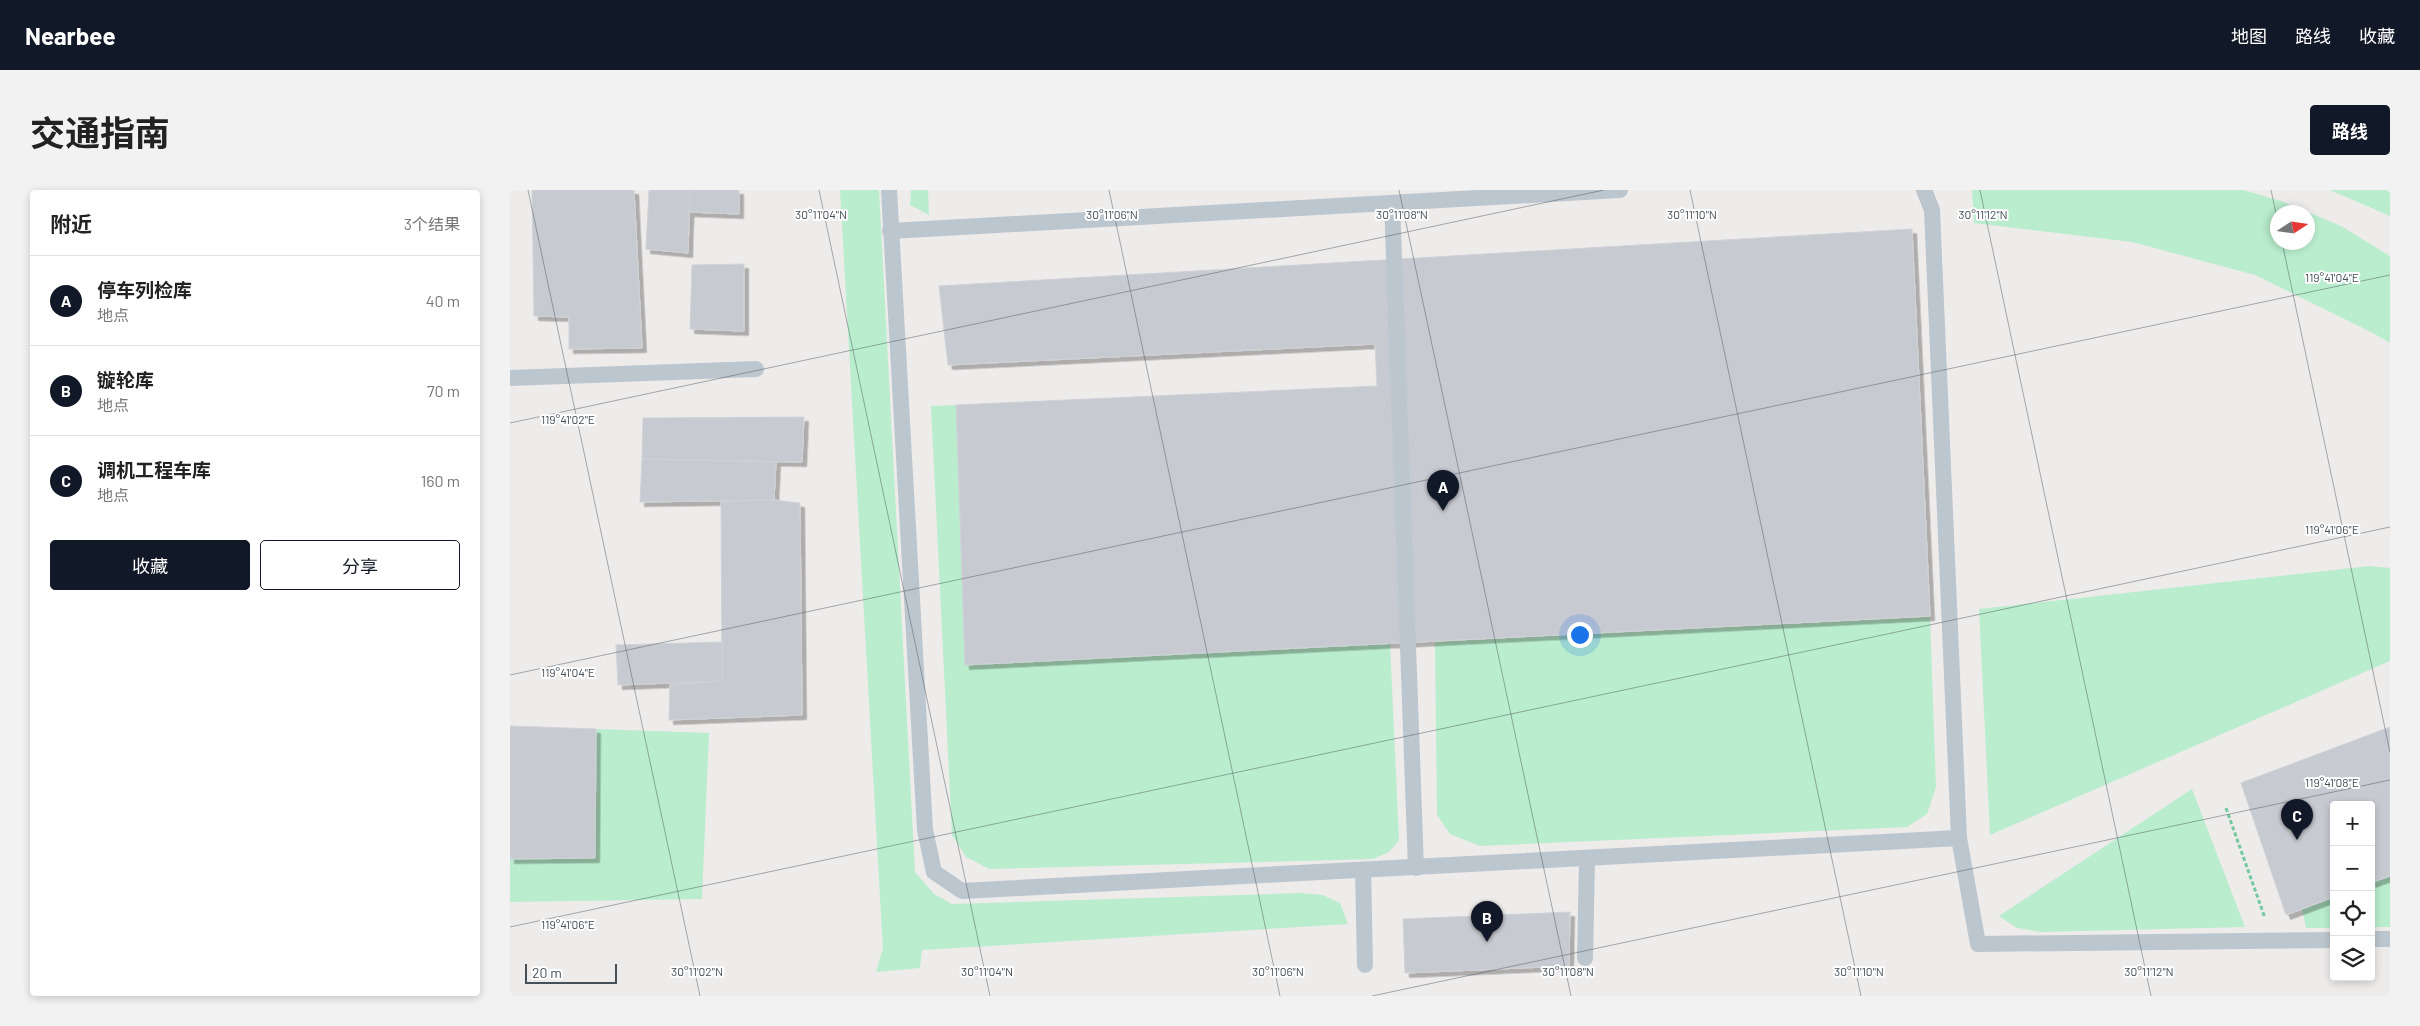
<!DOCTYPE html>
<html lang="zh">
<head>
<meta charset="utf-8">
<style>
	body { margin:0; font-family:Barlow,"Noto Sans SC",sans-serif; background:#f2f2f2; color:#222 }
	.controls { position:absolute; right:15px; bottom:15px; display:grid; overflow:hidden; border-radius:5px; box-shadow:0 2px 8px #0003 }
	.controls button { width:45px; height:45px; display:grid; place-items:center; padding:0; border:0; border-bottom:1px solid #e0e0e0; background:#fff; color:#222; font:25px sans-serif }
	.compass { position:absolute; left:1760px; top:15px; width:45px; height:45px; border-radius:50%; background:#fff; box-shadow:0 2px 8px #0003; rotate:78deg }
	.scale { position:absolute; left:15px; bottom:12px; width:92px; box-sizing:border-box; padding-left:5px; border:2px solid #444f58; border-top:0; font-size:14px; line-height:18px; white-space:nowrap; color:#444f58; -webkit-text-stroke:4px #fff; paint-order:stroke }
	.you { position:absolute; left:1069px; top:444px; width:18px; height:18px; margin:-12px; border:4px solid #fff; border-radius:50%; background:#1a73e8; box-shadow:0 0 0 8px #1a73e833 }
	.badge { display:grid; place-items:center; width:32px; height:32px; border-radius:50%; background:#111827; color:#fff; font-size:16px; font-weight:700 }
	.pin { position:absolute; translate:-50% -41px; filter:drop-shadow(0 1px 2px #0008) }
	.pin::after { content:''; position:absolute; top:26px; width:18px; height:15px; background:inherit; clip-path:polygon(0 0,100% 0,50% 100%) }
	.list { margin:0; padding:0; list-style:none }
	h2 { display:flex; justify-content:space-between; align-items:center; height:65px; margin:0; padding:0 20px; font-size:21px }
	h2 small { font-size:16px; font-weight:400; color:#767676 }
	.list li { display:grid; grid-template-columns:32px 1fr auto; gap:15px; align-items:center; box-sizing:border-box; height:90px; padding:0 20px; border-top:1px solid #e0e0e0 }
	.list b { display:block; font-size:19px; white-space:nowrap }
	.list p { margin:0; font-size:16px; white-space:nowrap; color:#767676 }
	.list em { font-size:16px; font-style:normal; color:#767676 }
	.actions { display:flex; gap:10px; padding:15px 20px }
	.actions a { flex:1; padding:11px 0; border:1px solid #111827; border-radius:5px; text-align:center; font-size:18px; color:#111827 }
	.actions .main { background:#111827; color:#fff }
	.icon { flex:none; width:28px; height:28px; fill:none; stroke:currentColor; stroke-width:2; stroke-linecap:round; stroke-linejoin:round }
	.map { position:relative; flex:none; width:1880px; height:806px; overflow:hidden; border-radius:5px }
	header { display:flex; align-items:center; gap:30px; box-sizing:border-box; height:70px; padding:0 25px; background:#111827; color:#fff }
	header strong { font-size:24px }
	nav { display:flex; gap:28px; margin-inline-start:auto; font-size:18px }
	.intro { display:flex; align-items:center; justify-content:space-between; box-sizing:border-box; height:120px; padding:0 30px }
	h1 { margin:0; font-size:35px }
	.button { padding:12px 22px; border-radius:5px; background:#111827; color:#fff; font-size:18px; font-weight:700 }
	main { display:flex; gap:30px; padding:0 30px }
	aside { flex:1; background:#fff; border-radius:5px; box-shadow:0 2px 8px #0003 }
	.map>svg:first-child { display:block }
	.green { fill:#b9edcd; fill-rule:evenodd }
	.building { fill:#c8cad1; stroke:#cfd2d7; filter:url(#shadow) }
	.lines { fill:none; stroke-linecap:round; stroke-linejoin:round }
	.path { stroke:#72ca9e; stroke-width:3; stroke-dasharray:4 2.5; stroke-linecap:butt }
	.service { stroke:#bcc6ce; stroke-width:16 }
	.ticks { fill:none; stroke:#444f58; stroke-width:1; stroke-opacity:0.45 }
	.ticks-label { font-size:12px; text-anchor:middle; fill:#444f58; stroke:#fff; stroke-width:4; stroke-linejoin:round; paint-order:stroke }
</style>
</head>
<body>
<header>
<strong>Nearbee</strong>
<nav><a>地图</a><a>路线</a><a>收藏</a></nav>
</header>
<div class="intro"><h1>交通指南</h1><a class="button">路线</a></div>
<main>
<aside>
<h2>附近<small>3个结果</small></h2>
<ul class="list">
<li><span class="badge">A</span><div><b>停车列检库</b><p>地点</p></div><em>40 m</em></li>
<li><span class="badge">B</span><div><b>镟轮库</b><p>地点</p></div><em>70 m</em></li>
<li><span class="badge">C</span><div><b>调机工程车库</b><p>地点</p></div><em>160 m</em></li>
</ul>
<div class="actions"><a class="main">收藏</a><a>分享</a></div>
</aside>
<div class="map">
<svg width="1880" height="806" viewBox="0 0 1880 806">
	<defs>
		<filter id="shadow"><feDropShadow dx="4.5" dy="4.5" stdDeviation="0" flood-color="#0004"/></filter>
	</defs>
	<rect width="100%" height="100%" fill="#eeebeb"/>
	<g class="green">
		<polygon points="330,0 369,0 405,682 424,704 442,714 790,703 813,705 830,713 838,734 412,760 410,778 366,782 373,758 372,743"/>
		<polygon points="401,0 418,0 419,25 400,15"/>
		<path d="M 1462,0 L 1733,0 L 1771,11 L 1831,36 L 1880,66 L 1880,153 L 1863,143 L 1745,85 L 1622,52 L 1464,33 ZM 1768,22 L 1798,22 L 1798,52 L 1768,52 Z"/>
		<polygon points="1820,0 1880,0 1880,26"/>
		<polygon points="446,215 456,475 880,454 889,650 879,662 863,669 479,679 456,667 442,645 421,216"/>
		<polygon points="1859,376 1880,378 1880,471 1480,645 1469,419"/>
		<polygon points="1420,427 1426,597 1417,624 1397,637 970,656 940,644 927,625 925,452"/>
		<polygon points="86,539 199,543 192,709 0,712 0,669 84,668"/>
		<polygon points="1682,599 1735,737 1531,742 1507,738 1489,726"/>
		<polygon points="1880,686 1880,737 1861,737 1861,693"/>
		<polygon points="1824,707 1824,738 1796,738 1792,719"/>
	</g>
	<g class="building">
		<polygon points="22,0 124,0 132,158 59,159 59,127 24,126"/>
		<polygon points="139,0 180,0 178,63 136,59"/>
		<polygon points="180,0 229,0 229,24 179,22"/>
		<polygon points="1402,39 1420,426 455,475 446,215 867,196 865,154 438,175 429,96"/>
		<polygon points="234,74 234,141 180,139 182,75"/>
		<polygon points="294,227 292,272 132,269 133,228"/>
		<polygon points="132,269 266,272 264,310 130,312"/>
		<polygon points="264,310 290,313 292,525 159,530 160,495 212,491 211,311"/>
		<polygon points="212,452 212,491 108,495 106,455"/>
		<polygon points="0,536 86,539 85,668 0,669"/>
		<polygon points="1880,537 1880,686 1861,693 1861,615 1824,615 1824,707 1776,725 1731,593"/>
		<polygon points="1060,722 1059,776 895,783 893,729"/>
	</g>
	<g class="lines">
		<polyline class="path" points="1716,618 1755,728"/>
		<g class="service">
			<polyline points="379,0 415,640 424,682 452,701 1449,648"/>
			<polyline points="1414,0 1422,20 1449,648 1468,754 1824,750"/>
			<polyline points="882,13 906,678"/>
			<polyline points="380,41 1110,0"/>
			<polyline points="0,188 246,179"/>
			<polyline points="853,680 855,775"/>
			<polyline points="1861,749 1880,749"/>
			<polyline points="1075,768 1077,669"/>
		</g>
	</g>
	<path class="ticks" d="M 18,0 L 190,806M 309,0 L 480,806M 599,0 L 770,806M 889,0 L 1061,806M 1180,0 L 1351,806M 1470,0 L 1641,806M 1761,0 L 1768,33M 1772,52 L 1880,562M 0,233 L 1094,0M 0,485 L 1880,85M 0,737 L 1880,337M 862,806 L 1880,590"/>
	<g class="ticks-label">
		<text x="311" y="29">30°11'04"N</text>
		<text x="602" y="29">30°11'06"N</text>
		<text x="892" y="29">30°11'08"N</text>
		<text x="1182" y="29">30°11'10"N</text>
		<text x="1473" y="29">30°11'12"N</text>
		<text x="1822" y="92">119°41'04"E</text>
		<text x="58" y="234">119°41'02"E</text>
		<text x="1822" y="344">119°41'06"E</text>
		<text x="58" y="487">119°41'04"E</text>
		<text x="1822" y="597">119°41'08"E</text>
		<text x="58" y="739">119°41'06"E</text>
		<text x="187" y="786">30°11'02"N</text>
		<text x="477" y="786">30°11'04"N</text>
		<text x="768" y="786">30°11'06"N</text>
		<text x="1058" y="786">30°11'08"N</text>
		<text x="1349" y="786">30°11'10"N</text>
		<text x="1639" y="786">30°11'12"N</text>
	</g>
</svg>
<div class="controls">
<button>+</button>
<button>−</button>
<button><svg class="icon" aria-label="locate" viewBox="0 0 24 24"><circle cx="12" cy="12" r="6"/><path d="M12 2v4M12 18v4M2 12h4M18 12h4"/></svg></button>
<button><svg class="icon" aria-label="layers" viewBox="0 0 24 24"><path d="M12 4l9 5-9 5-9-5zM3 14l9 5 9-5"/></svg></button>
</div>
<svg class="compass" viewBox="-18 -18 36 36"><path d="M0-13l5 13h-10z" fill="#e53935"/><path d="M0 13l5-13h-10z" fill="#767676"/></svg>
<div class="scale">20 m</div>
<div class="you"></div>
<div class="pin badge" style="left:933px;top:321px">A</div>
<div class="pin badge" style="left:977px;top:752px">B</div>
<div class="pin badge" style="left:1787px;top:650px">C</div>
</div>
</main>
</body>
</html>
